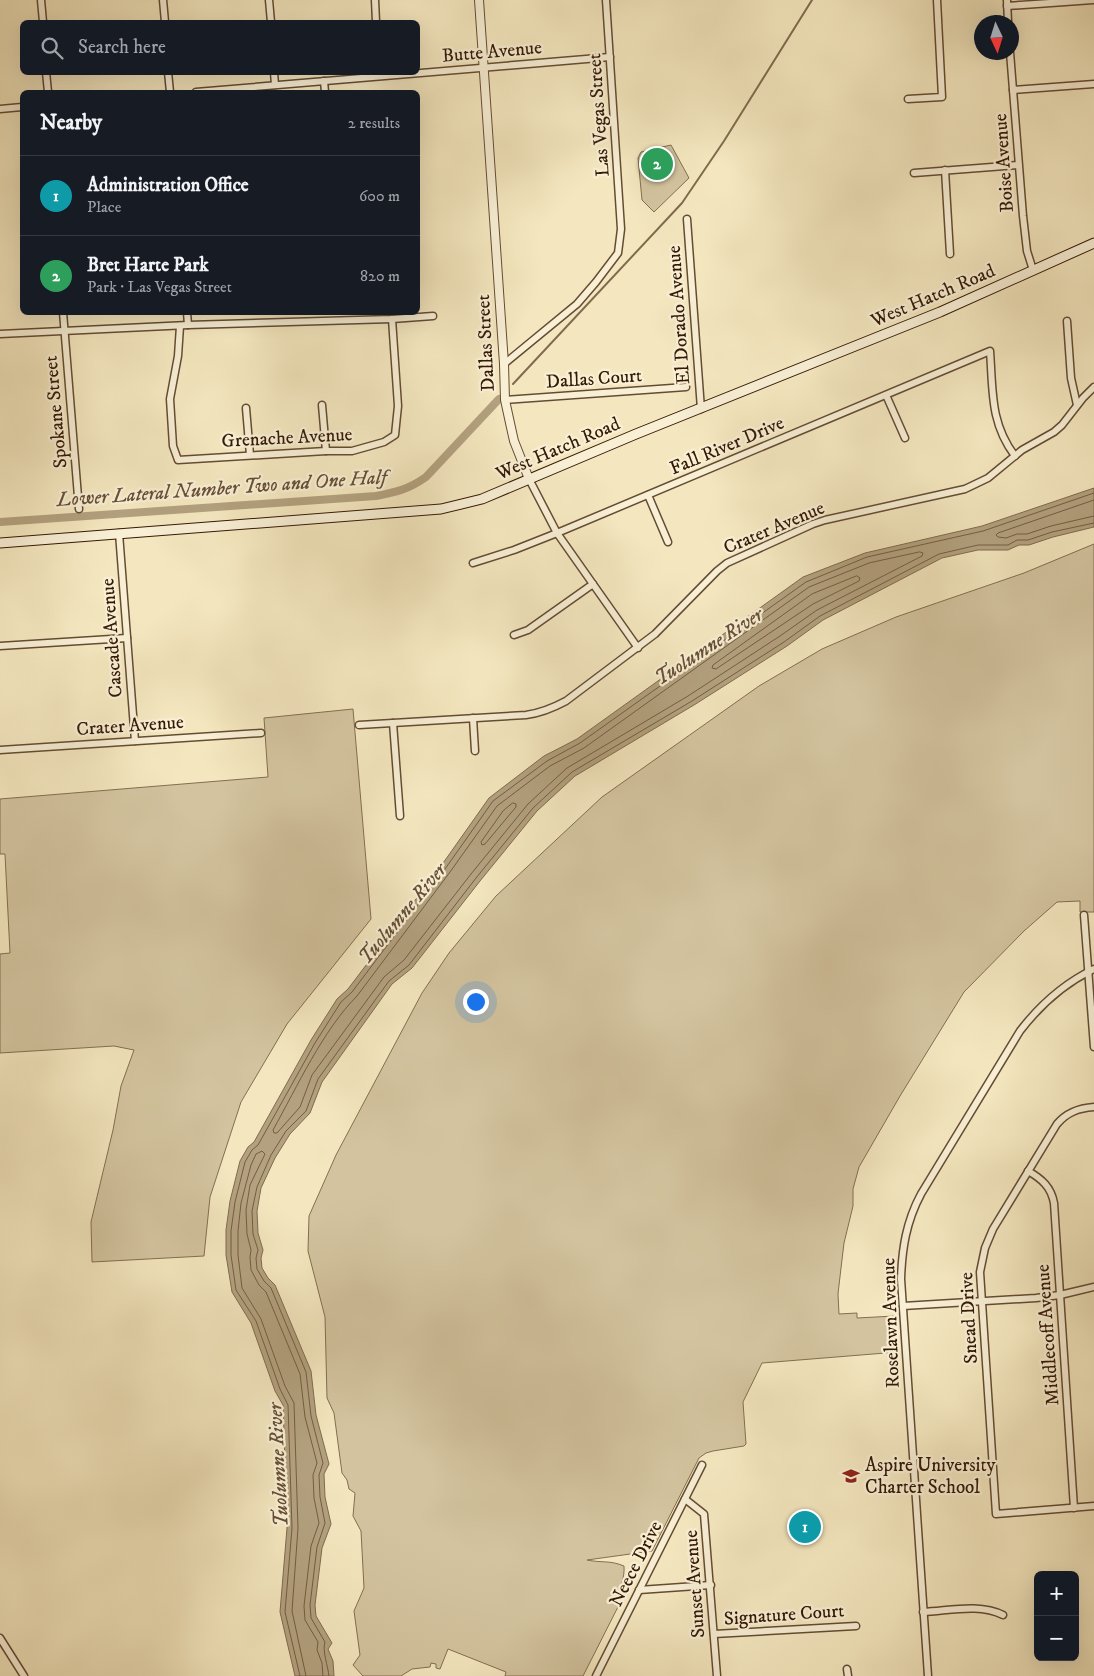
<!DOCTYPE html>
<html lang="en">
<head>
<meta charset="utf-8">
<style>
	body { margin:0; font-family:"IM FELL DW Pica",serif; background:#20242c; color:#f1f3f6 }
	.controls { position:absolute; right:15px; bottom:15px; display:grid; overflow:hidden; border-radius:8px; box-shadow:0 5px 20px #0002 }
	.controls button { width:45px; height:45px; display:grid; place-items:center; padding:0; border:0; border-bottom:1px solid #363941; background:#171b24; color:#f1f3f6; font:25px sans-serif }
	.compass { position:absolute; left:974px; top:15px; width:45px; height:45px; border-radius:50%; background:#171b24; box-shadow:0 5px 20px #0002; rotate:176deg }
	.you { position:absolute; left:475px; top:1001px; width:18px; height:18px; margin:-12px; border:4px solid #fff; border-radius:50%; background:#1a73e8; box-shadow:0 0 0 8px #1a73e833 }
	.badge { display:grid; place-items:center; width:32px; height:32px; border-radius:50%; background:#c59692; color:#fff; font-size:16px; font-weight:700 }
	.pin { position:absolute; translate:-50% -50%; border:2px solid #fff; box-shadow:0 1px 5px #0006 }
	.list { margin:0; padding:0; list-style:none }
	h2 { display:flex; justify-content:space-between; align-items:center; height:65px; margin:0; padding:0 20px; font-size:21px }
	h2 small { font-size:16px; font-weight:400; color:#9ea1a6 }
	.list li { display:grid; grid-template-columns:32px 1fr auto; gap:15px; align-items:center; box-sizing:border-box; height:80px; padding:0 20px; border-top:1px solid #363941 }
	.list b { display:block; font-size:19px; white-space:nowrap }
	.list p { margin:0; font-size:16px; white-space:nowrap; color:#9ea1a6 }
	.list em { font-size:16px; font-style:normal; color:#9ea1a6 }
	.icon { flex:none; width:28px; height:28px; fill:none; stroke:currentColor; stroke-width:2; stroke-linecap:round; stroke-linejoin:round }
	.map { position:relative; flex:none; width:1094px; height:1676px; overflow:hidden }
	.search { position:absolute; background:#171b24; box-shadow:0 5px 20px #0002; left:20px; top:20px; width:400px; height:55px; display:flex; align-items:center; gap:12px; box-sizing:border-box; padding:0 18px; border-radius:8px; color:#9ea1a6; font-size:19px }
	.panel { position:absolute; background:#171b24; box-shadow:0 5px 20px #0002; left:20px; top:90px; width:400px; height:225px; border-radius:8px }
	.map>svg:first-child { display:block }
	.green { fill:#d3c49f; stroke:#846e52 }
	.water { fill:#b3a17f; stroke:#806b4e }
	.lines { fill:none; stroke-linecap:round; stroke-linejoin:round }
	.shore { stroke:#745d42; stroke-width:1 }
	.stream { stroke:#806b4e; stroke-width:2 }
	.canal { stroke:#b3a17f; stroke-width:8 }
	.minor-casing { stroke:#644c33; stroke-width:9 }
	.tertiary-casing { stroke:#644c33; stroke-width:10 }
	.secondary-casing { stroke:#341904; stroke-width:11 }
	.minor { stroke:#f8efd5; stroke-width:6 }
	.tertiary { stroke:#f8efd5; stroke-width:8 }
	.secondary { stroke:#f8efd5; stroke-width:9 }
	.labels { text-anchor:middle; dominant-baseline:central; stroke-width:4.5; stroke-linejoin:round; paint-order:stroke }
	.street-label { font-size:19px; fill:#341904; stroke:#f8efd5 }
	.poi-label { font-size:19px; fill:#341904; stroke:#f8efd5; text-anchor:start }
	.water-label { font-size:20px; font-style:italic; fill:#674f35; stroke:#f8efd5 }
</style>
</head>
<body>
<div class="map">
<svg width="1094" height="1676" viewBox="0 0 1094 1676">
	<rect width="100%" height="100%" fill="#f4e7bf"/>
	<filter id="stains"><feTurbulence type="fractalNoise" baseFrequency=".004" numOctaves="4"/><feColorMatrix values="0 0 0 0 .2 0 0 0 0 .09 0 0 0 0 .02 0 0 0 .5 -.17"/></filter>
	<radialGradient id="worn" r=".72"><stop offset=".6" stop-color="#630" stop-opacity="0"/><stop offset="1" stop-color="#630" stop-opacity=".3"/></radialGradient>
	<g class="green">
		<polygon points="671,145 689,178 654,212 642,200 638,158 641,152"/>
		<path d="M 1094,544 L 1094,912 L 1080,912 L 1080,901 L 1057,902 L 1024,931 L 964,992 L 900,1096 L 859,1167 L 853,1189 L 853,1206 L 844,1243 L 841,1268 L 838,1294 L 839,1314 L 857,1313 L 857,1318 L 895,1316 L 898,1352 L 762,1363 L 743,1402 L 746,1444 L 744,1446 L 713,1451 L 706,1453 L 699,1458 L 652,1551 L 587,1560 C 601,1563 610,1560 624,1566 C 625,1578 619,1586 623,1597 L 583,1676 L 505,1676 L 506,1672 L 448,1649 L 440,1669 L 436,1668 L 436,1664 L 431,1663 L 430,1667 L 412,1669 L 401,1676 L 363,1676 L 353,1665 L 360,1655 L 354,1611 L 364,1588 L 361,1531 L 353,1516 L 355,1493 L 349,1489 L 347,1480 L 342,1473 L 334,1413 L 327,1398 L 325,1317 L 308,1251 L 309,1216 L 336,1155 L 422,993 L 449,953 L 496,896 L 602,797 L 759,686 L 822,649 L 896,617 L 1024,573 Z"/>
		<polygon points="353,709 371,919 287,1024 241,1102 210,1197 204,1256 92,1262 91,1222 113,1130 121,1086 134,1050 114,1046 0,1053 0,954 10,953 5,854 0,854 0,799 268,777 264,718"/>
	</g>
	<polygon class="water" points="1094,488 1094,527 1053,537 1029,545 1019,545 1008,550 978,550 942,558 823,620 787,646 694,705 575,776 537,811 480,881 412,968 392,984 322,1082 310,1113 290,1134 275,1158 261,1188 257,1211 258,1233 263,1250 261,1258 262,1268 268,1278 275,1285 311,1371 316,1415 329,1464 324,1474 325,1497 331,1524 322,1548 315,1605 316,1616 332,1643 328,1649 333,1661 334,1676 295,1676 280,1612 287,1528 283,1405 275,1391 251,1323 232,1292 226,1255 226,1230 230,1201 240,1161 248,1147 254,1142 311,1040 337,999 348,989 441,866 489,798 544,756 577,739 803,577 865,553 982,526"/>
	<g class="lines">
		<g class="shore">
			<polyline points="1094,500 998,533 996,535 998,537 1006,538 1017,534 1027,534 1051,526 1094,516"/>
			<path d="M 920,552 L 923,553 L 922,556 L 817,610 L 780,636 L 688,696 L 567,768 L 528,804 L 471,874 L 404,960 L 384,977 L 312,1075 L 300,1107 L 277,1133 L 274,1133 L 273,1130 C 297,1087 323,1030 357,996 L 450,872 L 497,806 L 550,766 L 584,748 L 809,587 L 869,563 Z"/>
			<polygon points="857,576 860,578 859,581 813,604 716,669 712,668 713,665 812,594"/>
			<polygon points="513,803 516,804 516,807 485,844 482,845 481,842 503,811"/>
			<polyline points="300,1676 285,1612 292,1528 288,1405 280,1389 256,1321 236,1290 231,1255 231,1231 235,1202 245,1162 252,1150 258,1145 315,1043 341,1002 352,992 445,869 493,801 547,761 580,743 806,582 867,557 983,531 1094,493"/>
			<polyline points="306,1676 292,1611 298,1528 294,1403 285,1386 261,1319 242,1288 238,1255 238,1231 241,1203 251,1165 256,1154 262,1151 265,1154 250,1185 246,1210 247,1234 251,1250 250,1257 251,1270 259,1285 266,1292 300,1374 305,1417 317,1463 313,1475 314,1498 319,1523 311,1546 304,1606 305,1620 318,1642 317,1650 322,1663 323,1676"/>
			<path d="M 329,1676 C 328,1666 322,1651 325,1642 L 311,1618 L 310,1605 L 317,1547 L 325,1523 L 320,1497 L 319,1475 L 323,1463 L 311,1416 L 306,1372 L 271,1288 L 264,1281 L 257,1269 L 256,1258 L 258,1250 L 253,1234 L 252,1211 L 257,1187 L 271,1155 L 286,1131 L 306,1111 L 318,1079 L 389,981 L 409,965 L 476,878 L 533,808 L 572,772 L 692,701 L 784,642 L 820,616 L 939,554 L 978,545 L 1008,545 L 1017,540 L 1028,540 L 1052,532 L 1094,523"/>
		</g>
		<polyline class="stream" points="513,384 682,203 724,141 812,0"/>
		<path class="canal" d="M 0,522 L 376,496 C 397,492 409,489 426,477 L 499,399"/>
		<g class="minor-casing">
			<g id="minor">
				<polyline points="41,0 43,22"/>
				<polyline points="163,0 165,22"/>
				<polyline points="269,0 271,22"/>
				<polyline points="375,0 376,22"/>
				<polyline points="1007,0 1008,22"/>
				<polyline points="1007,6 1093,0"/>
				<polyline points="1010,52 1023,216 1027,251 1033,270"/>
				<polyline points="46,72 48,92"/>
				<polyline points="168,72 170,92"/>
				<polyline points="274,72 275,85"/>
				<polyline points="324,81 325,92"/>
				<polyline points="1013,90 1094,84"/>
				<polyline points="196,92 610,57"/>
				<polyline points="908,99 942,97 937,0"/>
				<polyline points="0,109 22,107"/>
				<polyline points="945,170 950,254"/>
				<polyline points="914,173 1018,165"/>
				<polyline points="687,219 701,409"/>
				<polyline points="63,312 79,509"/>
				<polyline points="187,312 188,325"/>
				<polyline points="1067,321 1071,378 1077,405"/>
				<polyline points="180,326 178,356 170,399 173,446 178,460 326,451 352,451 384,442 395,435 398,406 392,319"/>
				<polyline points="0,334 188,325 392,319 433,316"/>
				<polyline points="504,364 577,304 596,282 618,253 621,229 606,0"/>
				<polyline points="886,395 905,438"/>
				<polyline points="505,400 686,387"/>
				<polyline points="322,405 326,451"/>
				<polyline points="246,408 250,455"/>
				<polyline points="529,479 557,533 638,648"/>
				<polyline points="648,495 668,542"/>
				<polyline points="119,533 135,741"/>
				<path d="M 473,563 L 514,550 L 557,533 L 990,351 C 993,391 990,423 1015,456"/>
				<polyline points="514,635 528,630 593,584"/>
				<polyline points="0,646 127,638"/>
				<polyline points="473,718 475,751"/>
				<polyline points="393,723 400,816"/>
				<path d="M 359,725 L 526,715 C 541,713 553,708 566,701 L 655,634 L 717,571 L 727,563 L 813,524 L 825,520 L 965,489 L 988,478 L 1022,450 L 1054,432 L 1062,425 L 1083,398 L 1094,387"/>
				<polyline points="0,750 261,733"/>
				<polyline points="1084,915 1094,1047"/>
				<path d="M 1094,1107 C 1079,1108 1067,1112 1057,1124 L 993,1229 L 985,1248 L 980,1272 L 996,1514 L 1094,1506"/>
				<path d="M 1028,1171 C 1042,1179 1051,1187 1054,1203 L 1074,1508"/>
				<polyline points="903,1306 1036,1298 1060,1295 1094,1287"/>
				<polyline points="685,1499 704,1514 717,1676"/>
				<polyline points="639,1590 711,1585"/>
				<path d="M 923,1612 C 949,1611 979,1603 1003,1615"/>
				<polyline points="714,1634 856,1626"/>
				<polyline points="0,1638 24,1676"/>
				<polyline points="847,1669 848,1676"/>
				<polyline points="596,1676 702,1465"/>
				<path d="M 928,1676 L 901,1279 C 902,1249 906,1222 921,1194 L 1020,1031 C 1040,1005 1065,983 1094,969"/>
			</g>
		</g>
		<g class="tertiary-casing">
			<polyline id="tertiary" points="479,0 504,364 505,400 510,423 514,441 529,479"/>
		</g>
		<g class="secondary-casing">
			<polyline id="secondary" points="0,543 441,509 482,499 636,434 940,312 1094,243"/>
		</g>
		<use href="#minor" class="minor"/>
		<use href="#tertiary" class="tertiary"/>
		<use href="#secondary" class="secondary"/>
	</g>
	<defs>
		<g id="school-bare" transform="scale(1.35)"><path d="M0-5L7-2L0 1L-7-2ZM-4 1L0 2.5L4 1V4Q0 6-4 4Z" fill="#8f2418" stroke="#f8efd5" stroke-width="2.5" paint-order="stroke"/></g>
	</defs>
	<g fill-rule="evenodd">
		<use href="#school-bare" x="851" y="1476"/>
	</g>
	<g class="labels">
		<g class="street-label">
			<text transform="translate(492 52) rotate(-5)">Butte Avenue</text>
			<text transform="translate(599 115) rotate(-94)">Las Vegas Street</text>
			<text transform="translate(1004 163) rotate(-94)">Boise Avenue</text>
			<text transform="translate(933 296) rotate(-23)">West Hatch Road</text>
			<text transform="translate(679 315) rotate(-94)">El Dorado Avenue</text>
			<text transform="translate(486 343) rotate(-93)">Dallas Street</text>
			<text transform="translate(594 379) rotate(-4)">Dallas Court</text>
			<text transform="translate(56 412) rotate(-95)">Spokane Street</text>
			<text transform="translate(287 438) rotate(-3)">Grenache Avenue</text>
			<text transform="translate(727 446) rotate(-23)">Fall River Drive</text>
			<text transform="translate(558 449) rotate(-23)">West Hatch Road</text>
			<text transform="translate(774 528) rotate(-23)">Crater Avenue</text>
			<text transform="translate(112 638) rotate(-94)">Cascade Avenue</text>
			<text transform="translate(130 726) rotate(-4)">Crater Avenue</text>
			<text transform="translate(969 1318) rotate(-93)">Snead Drive</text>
			<text transform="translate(891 1323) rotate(-92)">Roselawn Avenue</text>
			<text transform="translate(1048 1335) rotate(-94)">Middlecoff Avenue</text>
			<text transform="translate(636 1564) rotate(-63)">Neece Drive</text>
			<text transform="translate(695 1584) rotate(-94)">Sunset Avenue</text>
			<text transform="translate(784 1615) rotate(-4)">Signature Court</text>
		</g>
		<g class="poi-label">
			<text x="865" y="1465">Aspire University<tspan x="865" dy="22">Charter School</tspan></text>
		</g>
		<g class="water-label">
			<text transform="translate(222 489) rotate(-4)">Lower Lateral Number Two and One Half</text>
			<text transform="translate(709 647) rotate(-33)">Tuolumne River</text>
			<text transform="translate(403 914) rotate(-50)">Tuolumne River</text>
			<text transform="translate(279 1465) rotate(-93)">Tuolumne River</text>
		</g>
	</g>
	<rect width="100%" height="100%" filter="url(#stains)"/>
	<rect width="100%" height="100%" fill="url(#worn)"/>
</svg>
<div class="controls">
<button>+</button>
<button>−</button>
</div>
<svg class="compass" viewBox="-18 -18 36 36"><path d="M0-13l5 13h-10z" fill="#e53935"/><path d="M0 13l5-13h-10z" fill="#9ea1a6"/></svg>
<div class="you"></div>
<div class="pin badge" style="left:805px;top:1527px;background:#0f9aa8">1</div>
<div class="pin badge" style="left:657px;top:164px;background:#2e9e5b">2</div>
<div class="search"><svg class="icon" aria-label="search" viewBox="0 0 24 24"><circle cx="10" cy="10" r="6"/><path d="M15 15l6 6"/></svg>Search here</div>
<section class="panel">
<h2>Nearby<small>2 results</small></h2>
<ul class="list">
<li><span class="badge" style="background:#0f9aa8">1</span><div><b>Administration Office</b><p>Place</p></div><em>600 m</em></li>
<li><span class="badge" style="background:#2e9e5b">2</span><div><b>Bret Harte Park</b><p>Park · Las Vegas Street</p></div><em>820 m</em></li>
</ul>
</section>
</div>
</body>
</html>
